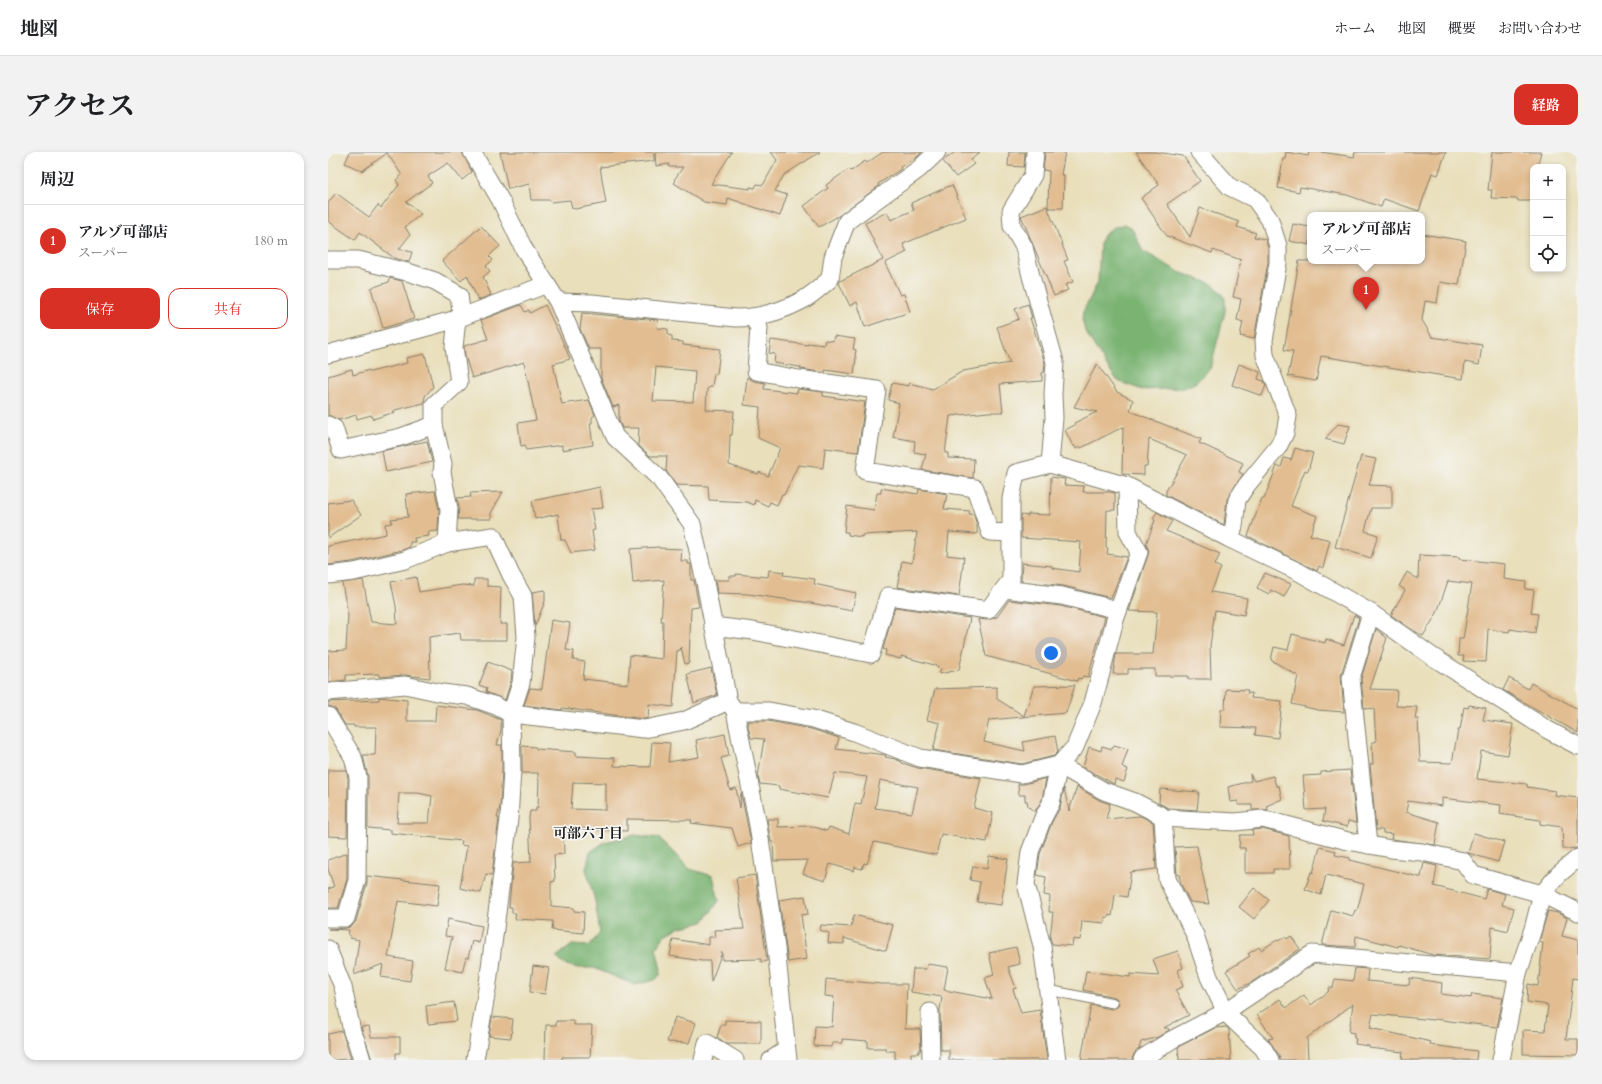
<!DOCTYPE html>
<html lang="ja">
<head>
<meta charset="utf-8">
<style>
	body { margin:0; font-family:Cardo,"Noto Serif JP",serif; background:#f2f2f2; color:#202124 }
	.controls { position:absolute; right:12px; top:12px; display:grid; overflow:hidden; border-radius:8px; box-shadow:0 2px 6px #0003 }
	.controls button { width:36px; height:36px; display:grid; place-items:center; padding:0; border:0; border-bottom:1px solid #e0e0e0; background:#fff; color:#202124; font:20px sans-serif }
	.you { position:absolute; left:723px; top:501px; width:14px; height:14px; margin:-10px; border:3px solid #fff; border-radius:50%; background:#1a73e8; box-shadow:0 0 0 6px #1a73e833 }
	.badge { display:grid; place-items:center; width:26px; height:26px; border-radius:50%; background:#d93025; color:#fff; font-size:13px; font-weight:700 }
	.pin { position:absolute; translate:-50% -33px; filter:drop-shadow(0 1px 2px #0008) }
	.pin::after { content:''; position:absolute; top:21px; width:14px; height:12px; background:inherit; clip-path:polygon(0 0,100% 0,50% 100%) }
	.popup { position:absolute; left:979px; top:60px; width:118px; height:52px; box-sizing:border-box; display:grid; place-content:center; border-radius:8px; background:#fff; filter:drop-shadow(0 1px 3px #0005); font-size:13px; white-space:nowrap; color:#757577 }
	.popup b { font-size:15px; color:#202124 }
	.popup::after { content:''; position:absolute; left:50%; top:100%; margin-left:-8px; border:8px solid transparent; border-top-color:#fff }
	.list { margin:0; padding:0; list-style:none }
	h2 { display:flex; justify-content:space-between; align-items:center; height:52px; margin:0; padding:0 16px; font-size:17px }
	h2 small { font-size:13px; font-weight:400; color:#757577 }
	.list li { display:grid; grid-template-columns:26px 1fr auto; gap:12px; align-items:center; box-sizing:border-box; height:72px; padding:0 16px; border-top:1px solid #e0e0e0 }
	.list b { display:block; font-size:15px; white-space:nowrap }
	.list p { margin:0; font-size:13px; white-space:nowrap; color:#757577 }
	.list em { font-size:13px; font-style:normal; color:#757577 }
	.actions { display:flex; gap:8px; padding:12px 16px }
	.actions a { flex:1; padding:9px 0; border:1px solid #d93025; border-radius:12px; text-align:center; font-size:14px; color:#d93025 }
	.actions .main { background:#d93025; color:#fff }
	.icon { flex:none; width:22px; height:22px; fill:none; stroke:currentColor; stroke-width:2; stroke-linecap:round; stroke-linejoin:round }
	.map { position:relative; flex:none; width:1250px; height:908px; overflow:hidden; border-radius:12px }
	header { display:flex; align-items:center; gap:24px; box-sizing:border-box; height:56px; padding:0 20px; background:#fff; border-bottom:1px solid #e0e0e0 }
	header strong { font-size:19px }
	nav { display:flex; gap:22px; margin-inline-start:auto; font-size:14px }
	.intro { display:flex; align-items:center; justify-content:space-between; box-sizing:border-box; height:96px; padding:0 24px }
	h1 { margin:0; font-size:28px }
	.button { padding:10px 18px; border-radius:12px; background:#d93025; color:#fff; font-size:14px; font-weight:700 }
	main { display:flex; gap:24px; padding:0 24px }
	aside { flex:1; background:#fff; border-radius:12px; box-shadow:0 2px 6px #0003 }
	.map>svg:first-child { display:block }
	.forest { fill:#7ab372; stroke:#4b6847 }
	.building { fill:#e2bd91; fill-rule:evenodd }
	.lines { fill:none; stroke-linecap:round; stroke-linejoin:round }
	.lane-casing { stroke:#827e6c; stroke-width:11 }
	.street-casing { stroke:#827e6c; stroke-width:19 }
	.lane { stroke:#fff; stroke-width:9 }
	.street { stroke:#fff; stroke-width:17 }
	.labels { text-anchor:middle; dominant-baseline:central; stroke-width:3.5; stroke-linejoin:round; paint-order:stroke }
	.neighbourhood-label { font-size:14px; font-weight:bold; fill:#1c1c1c; stroke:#f6f6f2 }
</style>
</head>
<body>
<header>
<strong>地図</strong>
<nav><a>ホーム</a><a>地図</a><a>概要</a><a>お問い合わせ</a></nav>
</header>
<div class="intro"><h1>アクセス</h1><a class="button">経路</a></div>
<main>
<aside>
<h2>周辺<small></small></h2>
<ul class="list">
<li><span class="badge">1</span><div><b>アルゾ可部店</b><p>スーパー</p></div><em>180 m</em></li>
</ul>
<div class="actions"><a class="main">保存</a><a>共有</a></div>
</aside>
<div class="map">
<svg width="1250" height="908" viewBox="0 0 1250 908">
	<rect width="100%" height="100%" fill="#f6f6f2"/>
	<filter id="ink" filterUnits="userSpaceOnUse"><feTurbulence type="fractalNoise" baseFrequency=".025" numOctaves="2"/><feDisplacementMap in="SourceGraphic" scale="8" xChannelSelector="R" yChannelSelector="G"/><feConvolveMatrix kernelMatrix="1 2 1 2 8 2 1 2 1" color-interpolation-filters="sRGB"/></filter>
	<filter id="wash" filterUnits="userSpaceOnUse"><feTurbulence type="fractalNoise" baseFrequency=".012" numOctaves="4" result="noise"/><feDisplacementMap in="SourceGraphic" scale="16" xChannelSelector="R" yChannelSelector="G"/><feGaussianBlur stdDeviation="0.9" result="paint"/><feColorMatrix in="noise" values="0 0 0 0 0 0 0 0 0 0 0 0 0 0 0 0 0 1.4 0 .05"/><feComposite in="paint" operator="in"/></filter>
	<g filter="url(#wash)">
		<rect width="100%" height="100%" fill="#e9dfbb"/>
		<g class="forest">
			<polygon points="796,72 803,75 815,99 851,120 884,132 894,141 897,147 897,160 882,217 867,231 855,236 814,238 790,229 778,213 757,179 754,167 755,160 770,130 772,91 774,85 784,76"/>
			<polygon points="306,683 331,686 362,717 385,724 391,749 375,770 350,776 337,783 328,796 333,818 332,823 327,828 307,833 266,816 250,816 235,812 228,805 244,793 261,794 272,781 267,749 258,717 262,700 277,690"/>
		</g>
		<g id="blocks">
			<g class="building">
				<polygon points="22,0 134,0 144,20 134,28 120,11 100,24 104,31 78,50 93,62 77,75 82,83 71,97 84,100 81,110 66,106 32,80 27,88 0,69 0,51 8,41 41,65 50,53 53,56 71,33 68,28 74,23 59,1 34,19 17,11"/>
				<polygon points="172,0 326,0 326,9 272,15 278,51 247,57 244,56 242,48 223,50 222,48 203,48 201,32 180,37"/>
				<polygon points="327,0 404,0 383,32 422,37 422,35 427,36 429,32 435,33 449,8 443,0 492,0 456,23 447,39 459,43 452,64 400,46 399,53 376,50 346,31 348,29 346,28 355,15 341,15 341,12 328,14"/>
				<polygon points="555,0 594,0 589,5 572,15 573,17 550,32 551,34 512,63 491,75 476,54 500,36 498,33 521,17 523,19 537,9 539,11"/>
				<polygon points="627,0 652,0 643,8 646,12 628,25 615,9"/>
				<polygon points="681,0 697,0 696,15 680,14"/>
				<polygon points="717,0 737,0 733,23 736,23 735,56 720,56 721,19 715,18"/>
				<polygon points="808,0 828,0 855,4 872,29 839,52 862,85 872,56 911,70 909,75 928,81 926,85 937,87 940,96 940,110 926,187 912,184 915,170 909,168 913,147 905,145 913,108 885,98 884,101 839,84 813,46 831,33"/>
				<polygon points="958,0 980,4 981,0 993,0 1026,5 1027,0 1118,0 1110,23 1104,21 1091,59 1056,47 1053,55 1019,43 972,35 971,40 950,36 955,7 957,7"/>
				<polygon points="1164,0 1213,0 1209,15 1205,15 1205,49 1190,49 1190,47 1163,46 1164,38 1160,38"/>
				<polygon points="624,33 638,66 575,92 579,100 557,111 572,143 576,142 582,160 537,175 529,150 522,154 511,131 512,129 555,108 537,71 559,60 563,68 586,58 583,51"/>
				<polygon points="719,54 740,108 736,109 745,130 737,133 740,138 726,144 694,66 693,64"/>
				<polygon points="965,72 982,75 982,93 961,89"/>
				<polygon points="153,74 172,94 161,104 165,108 158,114 162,119 155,125 163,143 150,148 139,123 133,129 114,109"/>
				<polygon points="1094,82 1138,89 1131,133 1112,130 1109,151 1097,149 1094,168 1104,185 1154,193 1151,213 1137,210 1135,227 993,204 988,229 960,224 965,199 956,198 971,109 1094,109"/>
				<polygon points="62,126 74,129 86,167 55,176 43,136 61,130"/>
				<polygon points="700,152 704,166 702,166 717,211 716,220 714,221 714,229 672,232 675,260 660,260 622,264 617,301 620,301 620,306 646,307 645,326 594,318 598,302 586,300 587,289 565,285 571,251 560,248 564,231 581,234 581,231 605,237 635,219 682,211 669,175 691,167 687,157"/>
				<polygon points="193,153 197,160 201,158 202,161 217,153 234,188 242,207 225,212 234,252 261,248 267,263 264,265 264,271 262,271 265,293 234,298 234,293 198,298 197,293 193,294 190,271 208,268 196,210 144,226 137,204 136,194 160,187 153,168"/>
				<path d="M 254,161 L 330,168 L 329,176 L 340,177 L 340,183 L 344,184 L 344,189 L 355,190 L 355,193 L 392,197 L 389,222 L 386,222 L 384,234 L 379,237 L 378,258 L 406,259 L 404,283 L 402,283 L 401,313 L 430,322 L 431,320 L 440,324 L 452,296 L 430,286 L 432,255 L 416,253 L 419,225 L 426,229 L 437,231 L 436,237 L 469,241 L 470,237 L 495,240 L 495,244 L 537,250 L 530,300 L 497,296 L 495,316 L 470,313 L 456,343 L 454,342 L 449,353 L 442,350 L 440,354 L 427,348 L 426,353 L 419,350 L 381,348 L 380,334 L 348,333 L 338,319 L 339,304 L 322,304 L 310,293 L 311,276 L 294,276 L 291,269 L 291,253 L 285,255 L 273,226 L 273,197 L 261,197 L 252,177 ZM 328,215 L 367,219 L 365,250 L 325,249 Z"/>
				<polygon points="506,184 527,187 525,197 528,198 527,204 528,205 526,222 497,218 497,221 473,217 472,215 446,211 447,202 441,201 443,188 480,193 480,191 496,193 497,188 505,189"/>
				<polygon points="97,202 105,235 97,244 96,251 67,258 67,260 45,267 43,263 29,267 28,263 11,268 0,263 0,224 24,217 25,223 41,218 42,220 79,211 78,206"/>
				<polygon points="769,212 789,240 805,248 802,259 873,287 871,291 915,311 911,320 915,322 899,347 896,373 838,343 838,339 859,303 821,287 819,314 816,314 816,323 794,322 795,275 753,296 752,294 748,297 746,293 745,294 737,278 747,273 746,271 769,260 746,255"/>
				<polygon points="911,212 932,220 930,227 936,229 938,233 934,244 904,233"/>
				<polygon points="1010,272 1022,274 1016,292 997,287"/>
				<polygon points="99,289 104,310 58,320 54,299"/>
				<polygon points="967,296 985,301 980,319 977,318 963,354 989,364 982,383 1002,388 995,416 991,414 989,419 920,384 934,346 936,347 949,314 953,315 956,306 963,308"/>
				<polygon points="1033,304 1048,307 1041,333 1064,334 1064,356 1043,356 1037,379 1050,383 1043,406 1007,395"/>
				<polygon points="723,325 737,327 736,333 756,334 755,340 782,340 787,341 787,358 779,358 778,396 780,396 779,402 799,405 783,446 736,434 693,429 694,411 724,414 724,416 751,420 753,390 693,386 693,363 700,364 700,362 722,363"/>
				<polygon points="272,335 275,356 263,357 267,378 264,379 267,398 243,401 237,388 233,388 230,362 207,367 204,349"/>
				<polygon points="553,336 590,342 591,337 619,342 616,357 642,359 641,362 646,363 649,374 649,382 621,380 619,403 636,405 631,444 569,435 574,409 584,411 589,380 534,383 534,385 520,383 520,380 516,380 519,354 546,358 549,341 553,341"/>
				<polygon points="107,339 111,358 110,379 100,380 101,384 86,386 87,390 82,390 82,395 74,398 24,410 0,413 0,394 58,382 57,372 64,371 63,367 80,365 78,342"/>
				<polygon points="175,340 163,361 163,367 130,367 131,355 129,346 143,345 142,341"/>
				<polygon points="23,348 33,363 0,386 0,351"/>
				<polygon points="829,360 844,369 838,379 892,402 887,413 893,416 883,440 919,446 916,463 887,458 882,494 883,527 860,527 860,524 827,524 827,517 800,517 800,522 785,522 788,502 825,502 829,460 801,459 820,403 821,399 818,392 827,368 825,366"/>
				<polygon points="331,395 331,396 354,397 353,409 360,409 360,412 363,412 363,428 366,428 371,455 363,456 361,511 357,512 353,495 352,498 349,499 345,555 321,552 320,566 316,567 234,556 234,558 196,553 202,536 214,537 223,468 242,471 238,498 246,499 245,508 257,510 255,527 300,532 302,503 334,507 335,469 333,469 336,428 305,431 302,397"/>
				<polygon points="1091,403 1131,405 1131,407 1177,412 1176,427 1198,430 1197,437 1206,438 1203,461 1210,462 1207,481 1182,477 1181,480 1160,477 1158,510 1135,509 1136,504 1130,504 1131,487 1135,487 1144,432 1120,429 1109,461 1095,484 1080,475 1063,463 1077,438 1071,434 1079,420 1090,427"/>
				<polygon points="441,418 456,420 455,423 487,427 486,432 528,441 524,459 483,451 420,442 389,441 387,428 401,428 401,424 408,424 408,422 440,425"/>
				<polygon points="937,421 963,432 956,445 943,438 941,442 929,436"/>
				<polygon points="88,425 91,440 134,433 146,434 146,427 159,427 159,434 173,435 172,472 179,472 179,488 133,488 132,481 101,485 102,526 76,523 51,525 51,522 18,523 18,528 0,530 0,499 18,498 20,463 14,431 35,428 43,470 69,472 68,454 63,430"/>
				<polygon points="217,438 217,449 207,474 204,440"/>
				<polygon points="681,448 732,454 777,465 760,525 755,524 753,527 750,526 749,529 658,504 650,467 659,468 669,465"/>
				<polygon points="567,455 642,466 631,518 611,522 613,517 609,516 610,514 573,504 573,507 557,503 558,498 555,497"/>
				<polygon points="1026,463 1031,466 1013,523 1016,560 990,558 964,552 970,524 943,508 946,495 960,498 964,482 997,491 998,487 1016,493"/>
				<polygon points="1048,477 1059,486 1042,537 1069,538 1068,554 1089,555 1087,567 1090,567 1092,610 1124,611 1130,578 1132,578 1136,555 1140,556 1141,553 1158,556 1155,568 1185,572 1180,603 1153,599 1149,627 1199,632 1199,635 1227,639 1226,643 1250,646 1250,696 1235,697 1234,675 1212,672 1212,668 1172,662 1173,653 1114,646 1114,654 1080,649 1078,660 1111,670 1107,693 1063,687 1064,682 1055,681 1055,678 1048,678 1042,612 1045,612 1044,590 1048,590 1046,557 1036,556 1033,527"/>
				<polygon points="160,510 184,519 183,529 177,548 158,540 159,536 151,533"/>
				<polygon points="383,516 389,543 366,551 359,522"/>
				<polygon points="1181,526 1200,537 1203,531 1250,557 1250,581 1175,538"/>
				<polygon points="747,533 738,561 661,568 656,590 697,599 695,590 727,584 730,600 726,604 694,612 605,598 612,571 599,568 607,537 669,535 669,547 696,564 706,534"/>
				<polygon points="898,537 920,538 919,541 924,541 923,546 954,549 950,586 927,583 928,576 892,575 893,557 897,557"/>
				<path d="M 51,545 L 79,548 L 79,569 L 107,569 L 108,553 L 149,558 L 173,568 L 173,578 L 169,593 L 174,593 L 174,618 L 172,655 L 169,666 L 171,666 L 164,723 L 158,722 L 153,741 L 132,736 L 139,694 L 133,693 L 134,689 L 63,681 L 63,678 L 40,676 L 40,625 L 35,603 L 47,603 L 48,575 L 26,575 L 26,573 L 17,573 L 8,558 L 4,555 L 0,554 L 0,550 L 51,548 ZM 71,641 L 90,641 L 104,644 L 101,671 L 69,671 Z"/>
				<path d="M 421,569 L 440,569 L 483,577 L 511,586 L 508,597 L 558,603 L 557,605 L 567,607 L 574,610 L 574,611 L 590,616 L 653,626 L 646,656 L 665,661 L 659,690 L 613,682 L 608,703 L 546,690 L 539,712 L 536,711 L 534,717 L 527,715 L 526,719 L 502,712 L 497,729 L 475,722 L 480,708 L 446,709 L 445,690 L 443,690 L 439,667 L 450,667 L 450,675 L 483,674 L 499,679 L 501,675 L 521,682 L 527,651 L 533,652 L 539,625 L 507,621 L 500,646 L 451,637 L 451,634 L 432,632 L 430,625 L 436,587 L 423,586 L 420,575 ZM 552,628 L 590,635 L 584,661 L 547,656 Z"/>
				<path d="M 397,582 L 401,604 L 393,606 L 402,638 L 408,636 L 412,656 L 413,641 L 423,691 L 410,695 L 404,676 L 363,671 L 364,668 L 299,667 L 299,679 L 235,676 L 236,702 L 226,703 L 227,729 L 223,730 L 223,754 L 246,756 L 246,759 L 256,760 L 255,781 L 224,778 L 225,769 L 187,767 L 188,761 L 184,761 L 184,755 L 181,755 L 185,711 L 203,710 L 201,666 L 202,659 L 208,659 L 208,655 L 210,655 L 211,627 L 210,627 L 210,621 L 194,621 L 194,594 L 208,595 L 208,597 L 248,600 L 248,604 L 287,606 L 286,614 L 322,615 L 324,590 L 342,591 L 340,610 L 371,605 L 368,588 ZM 245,630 L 278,631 L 278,658 L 243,657 Z"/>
				<polygon points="786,593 800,597 794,615 800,617 796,630 787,627 786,632 755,615 761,595 773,599 774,594 784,597"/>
				<polygon points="0,618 18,618 20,626 19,685 0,684"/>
				<polygon points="1022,618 1028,671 1020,669 1019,675 995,669 997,657 978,658 975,624 993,623 993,620"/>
				<polygon points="922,622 926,629 945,624 948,634 951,634 954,647 938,654 940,658 924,658 924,653 910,653 910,649 902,650 900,635 923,629"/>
				<polygon points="718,626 714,648 707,659 705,659 700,654 699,649 697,649 697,643 691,643 690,632 696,632"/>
				<polygon points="749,635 771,648 782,652 778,667 812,664 825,670 828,717 803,720 799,745 787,743 784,764 781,763 780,766 777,765 777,771 754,769 752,788 745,787 744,794 724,792 722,786 725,760 721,760 722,744 716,743 718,725 709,723 712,702 724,670 732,656 736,636 741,659"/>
				<polygon points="832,637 871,640 869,658 840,656 831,651"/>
				<polygon points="934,677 961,684 962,717 945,717 945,721 917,721 917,696 911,696 912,683 925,683 924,678"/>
				<polygon points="1146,681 1176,690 1170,710 1140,701"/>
				<polygon points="869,694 872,710 881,752 862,750 853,732 851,722 849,723 847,695"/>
				<polygon points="992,695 1008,699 1007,703 1022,706 1022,708 1091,725 1093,725 1096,711 1109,714 1106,734 1156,747 1159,737 1177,742 1174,753 1186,756 1180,779 1164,775 1162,807 1105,803 1071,793 1070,795 1028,784 1027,795 994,793 1003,758 1025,764 1027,758 1029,759 1036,732 998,723 993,743 977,737 983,720 985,721"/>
				<polygon points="19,701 19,727 10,756 0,756 0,737 6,735 0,717 0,708"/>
				<polygon points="661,704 680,707 673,753 649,750 652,730 642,728 645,714 659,717"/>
				<polygon points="427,723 439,809 433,810 433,807 394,808 394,800 383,830 382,809 374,809 342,804 345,787 381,793 381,785 387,785 386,778 416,777 408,726"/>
				<polygon points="39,724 112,732 109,754 70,749 60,805 85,809 82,829 53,825 55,812 26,823 31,788 22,786 23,784 20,783 21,778 0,777 18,776 24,774 28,769 39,731"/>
				<polygon points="926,736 941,748 926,767 911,755"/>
				<polygon points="477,744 480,762 473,763 479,807 460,810 451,748"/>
				<polygon points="1220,759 1230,761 1239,766 1234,784 1250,788 1250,827 1245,826 1238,887 1250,887 1250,903 1195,902 1195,878 1217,879 1220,853 1199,850 1200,832 1210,834 1215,791 1211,790"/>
				<polygon points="526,763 565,773 558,799 516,786 516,792 500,791 501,781 492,778 493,773 523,775"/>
				<polygon points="120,767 154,774 151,791 144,789 140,806 138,805 134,820 117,816 124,785 117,784"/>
				<polygon points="963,784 972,797 924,830 910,837 898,819 922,804 920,802 931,795 933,798 949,788 950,789 957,785 959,787"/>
				<polygon points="688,795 692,812 680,815 688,836 685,837 693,861 712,858 719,908 621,908 621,898 613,898 612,858 614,845 583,840 585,817 598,817 599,812 620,815 616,838 664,847 657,826 666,823 661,801"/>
				<polygon points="850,799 855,816 850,818 855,835 847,838 861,863 835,876 840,876 841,878 830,885 813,890 811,897 806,902 804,908 753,908 763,853 784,857 789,855 791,852 789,847 787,845 755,838 758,819 802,825 802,822 831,824 825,807"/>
				<polygon points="205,814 221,816 217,842 202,840"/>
				<polygon points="1027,816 1040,817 1039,829 1081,833 1082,826 1114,831 1113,842 1143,846 1144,842 1175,846 1169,875 1106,867 1106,868 1045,862 1042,876 1103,890 1102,893 1149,899 1148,908 1074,908 1075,900 1041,896 1041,894 1027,892 1028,887 1026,886 1026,881 1021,880 1025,852 979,886 980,908 952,908 951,903 940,887 945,886 929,863 952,847 958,856 976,843 983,853 1000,840 1001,836 1005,836 1007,827 1025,829"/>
				<polygon points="498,827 554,832 579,832 577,877 592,877 593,898 591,898 591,901 583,901 583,908 567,908 567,899 558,899 558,896 540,896 540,889 514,887 514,891 504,891 503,895 486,894 487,874 504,875 506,845 497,844"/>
				<polygon points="126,850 129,869 100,872 98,854"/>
				<polygon points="164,865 185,867 183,886 161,884"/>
				<polygon points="347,865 368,871 361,891 339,890"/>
				<polygon points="397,868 433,869 433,892 399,892 389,885 393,873 397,873"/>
				<polygon points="228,869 246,869 246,873 264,873 262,905 234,905 234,908 217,908 218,873 228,873"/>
				<polygon points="41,874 43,885 72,885 72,901 68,901 68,908 44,908 33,875"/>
				<polygon points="899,875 901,878 903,908 851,908 850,895 887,876"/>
				<polygon points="14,879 23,907 0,908 0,882"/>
			</g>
		</g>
	</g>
	<g filter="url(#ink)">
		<use href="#blocks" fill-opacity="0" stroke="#827e6c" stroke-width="1"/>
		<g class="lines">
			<g class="lane-casing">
				<polyline id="lane" points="720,838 785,851"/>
			</g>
			<g class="street-casing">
				<g id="street">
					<polyline points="144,0 173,49 196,97 230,150 287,285 332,327 364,372 377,430 400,549 407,559 430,673 448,796 460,908"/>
					<polyline points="707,0 705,23 683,59 684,74 696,95 703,124 727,210 725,242 726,266 722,312"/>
					<polyline points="871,0 902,35 927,47 942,68 950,94 950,111 936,188 937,203 960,264 957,281 950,295 918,334 909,348 906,374 902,387"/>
					<polyline points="0,108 30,108 83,121 107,129 131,143 133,159 129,167 126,195 131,230 106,253 106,273 115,312 114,320 121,357 119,391 165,384 183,423 195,444 198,485 193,531 183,562 184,618 181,667 160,831 147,908"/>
					<path d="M 230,150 L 264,151 L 408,166 C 430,166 452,160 473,149 C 483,144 493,135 502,127 L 505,105 L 519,69 L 591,17 L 609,0"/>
					<polyline points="425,166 431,176 428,219 471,227 549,238 537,319 647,336 662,380 682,381"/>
					<polyline points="0,202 129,167 219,132"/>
					<polyline points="0,273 6,276 13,298 73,285 106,273"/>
					<polyline points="0,423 26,420 77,408 119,391"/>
					<polyline points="676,437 734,444 790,458"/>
					<polyline points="385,474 425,479 543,502 560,444 660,458 683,428 683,347 688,321 722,312 799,334 902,387 971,420 1043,461 1105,505 1220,578 1250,594"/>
					<polyline points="0,540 77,533 114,541 139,544 168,554 183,562 316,577 356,569 400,549"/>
					<polyline points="407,559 441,559 485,567 526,580 592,606 694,622 731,613 776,639 807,650 834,664 835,666 907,670 935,667 1020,689 1063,697 1094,700 1135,709 1145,723 1214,742 1250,760"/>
					<polyline points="0,564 25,605 30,625 29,728 18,766 0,766"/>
					<polyline points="835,666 839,727 867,783 881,825 896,856 897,860 935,896 942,908"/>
					<polyline points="1040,693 1023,526 1043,461"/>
					<polyline points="0,797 15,835 24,880 28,888 34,908"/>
					<polyline points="602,860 603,908"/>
					<polyline points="375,908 379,891 407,908"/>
					<polyline points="443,908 458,898"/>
					<polyline points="729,908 714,794 698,732 702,700 715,666 723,651 731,613 747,595 765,551 787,468 811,400 800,380 799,334"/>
					<polyline points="814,908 815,906 845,887 897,860 984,802 1190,821"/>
					<polyline points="1173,908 1190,821 1205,777 1214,742 1231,722 1250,706"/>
				</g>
			</g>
			<use href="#lane" class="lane"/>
			<use href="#street" class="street"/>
		</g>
	</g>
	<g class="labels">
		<g class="neighbourhood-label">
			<text x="260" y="681">可部六丁目</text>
		</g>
	</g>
</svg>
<div class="controls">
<button>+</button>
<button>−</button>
<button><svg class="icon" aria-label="locate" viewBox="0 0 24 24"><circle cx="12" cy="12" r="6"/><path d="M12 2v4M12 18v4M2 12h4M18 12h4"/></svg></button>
</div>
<div class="you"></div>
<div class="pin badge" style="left:1038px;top:158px">1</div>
<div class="popup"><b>アルゾ可部店</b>スーパー</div>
</div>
</main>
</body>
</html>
